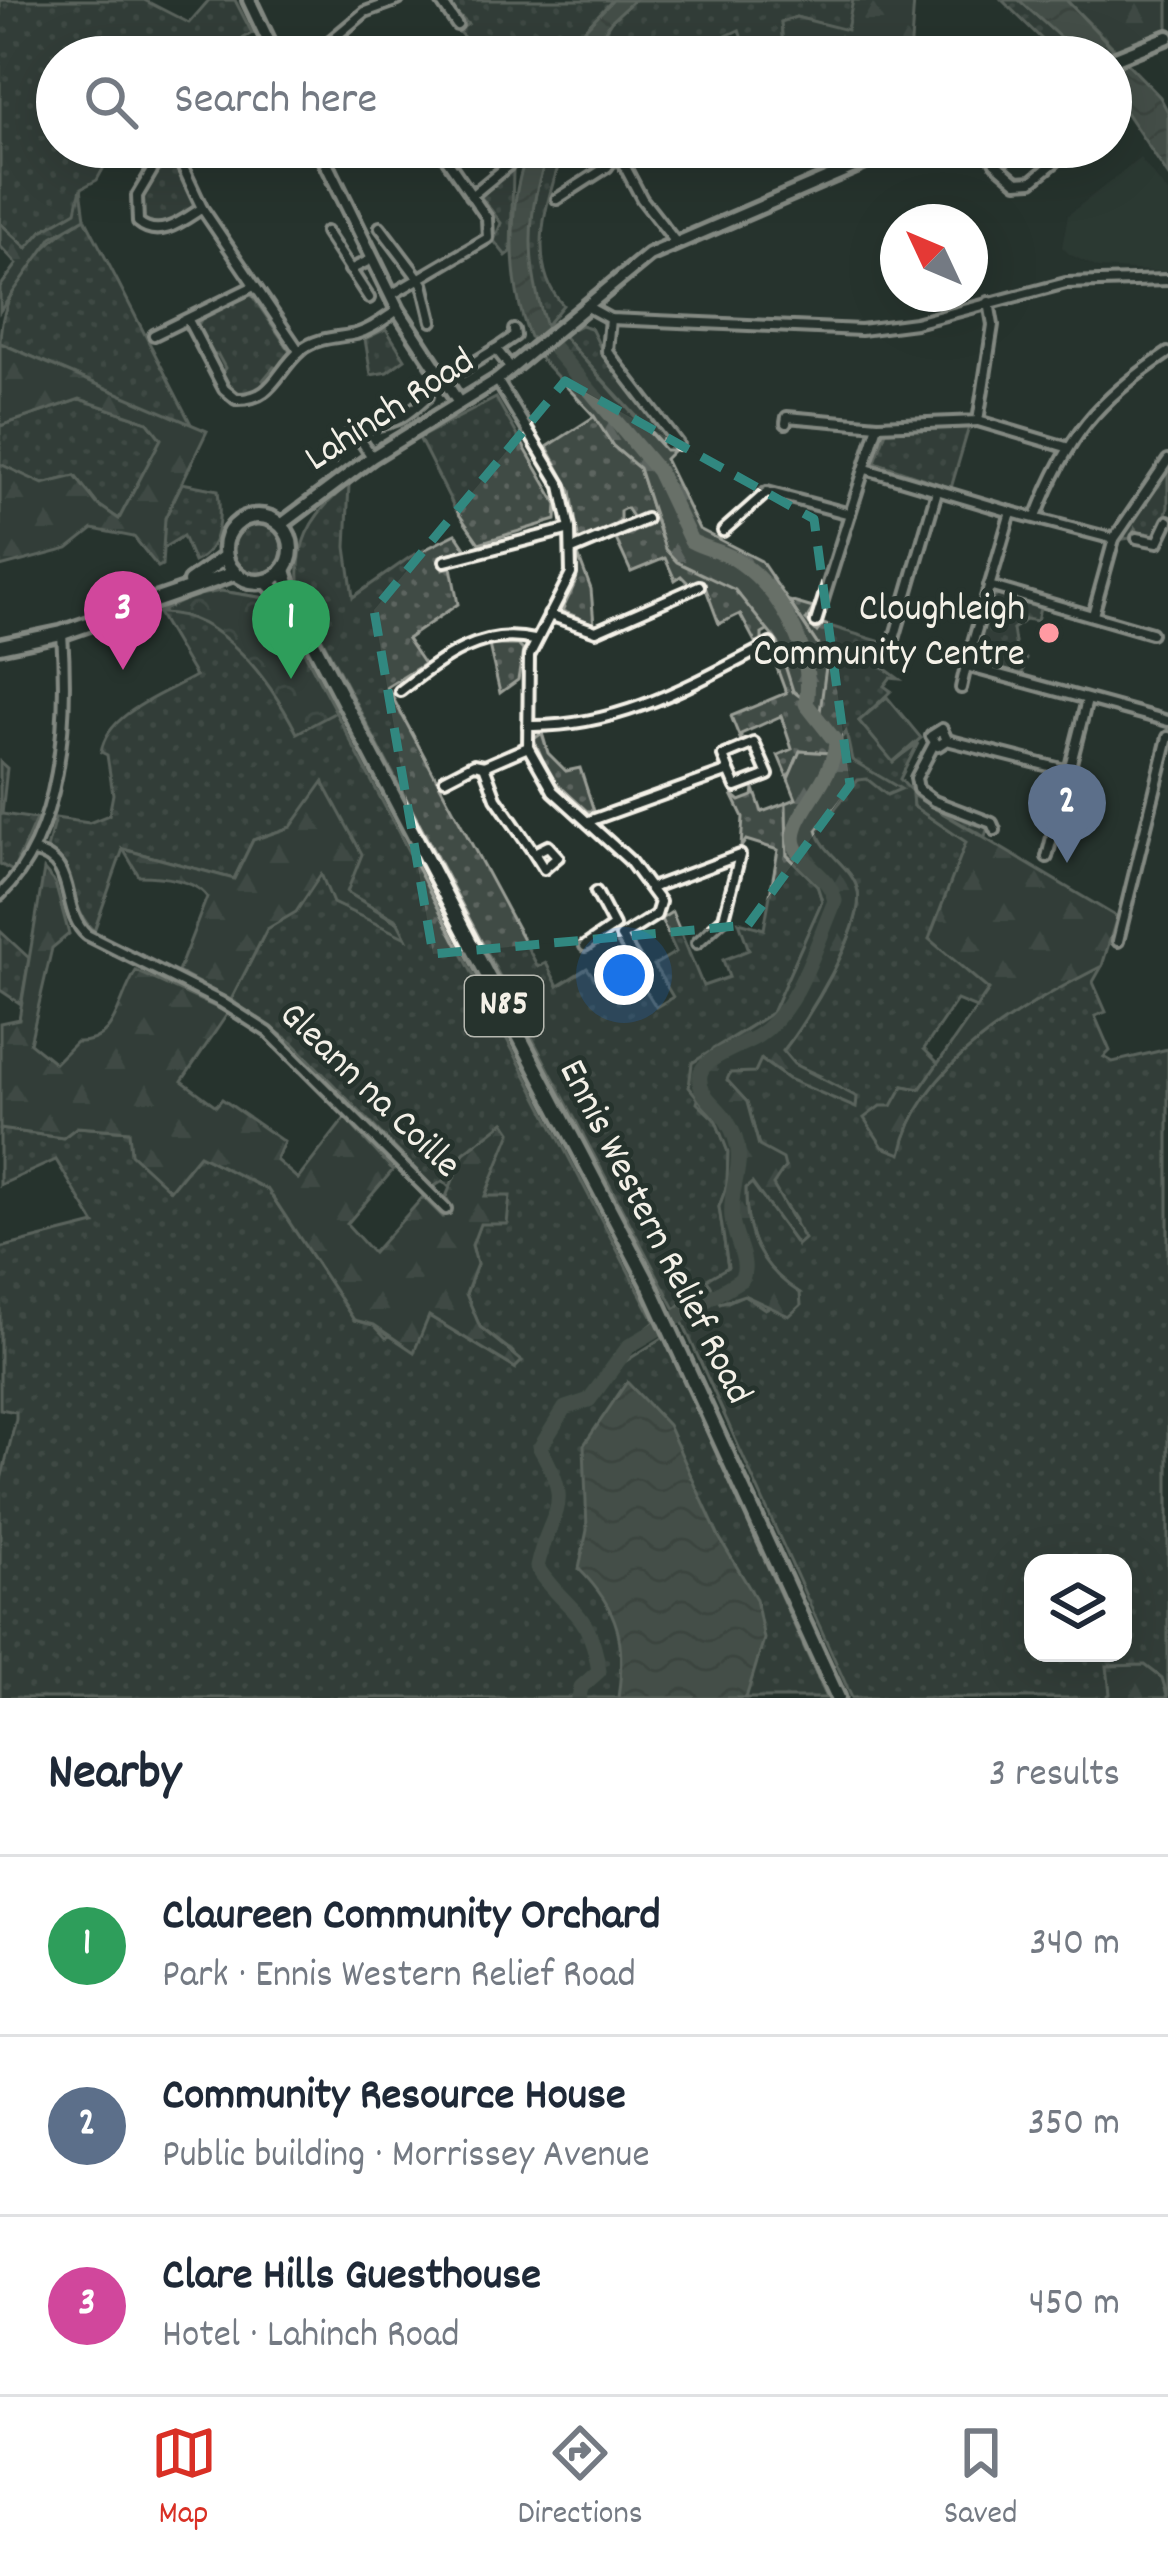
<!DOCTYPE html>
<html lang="en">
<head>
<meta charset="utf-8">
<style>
	body { margin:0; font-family:Dekko,sans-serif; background:#f2f2f3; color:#1f2937 }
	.controls { position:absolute; right:36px; bottom:36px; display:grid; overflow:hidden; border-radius:24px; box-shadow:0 12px 48px #0002 }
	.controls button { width:108px; height:108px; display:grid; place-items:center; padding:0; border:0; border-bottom:3px solid #e0e1e3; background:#fff; color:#1f2937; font:60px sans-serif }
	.compass { position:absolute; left:880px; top:204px; width:108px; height:108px; border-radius:50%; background:#fff; box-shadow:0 12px 48px #0002; rotate:314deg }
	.you { position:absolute; left:624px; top:975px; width:42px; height:42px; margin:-30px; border:9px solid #fff; border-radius:50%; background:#1a73e8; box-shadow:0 0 0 18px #1a73e833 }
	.badge { display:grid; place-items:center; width:78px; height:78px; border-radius:50%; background:#d93025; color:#fff; font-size:39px; font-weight:700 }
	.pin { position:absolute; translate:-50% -99px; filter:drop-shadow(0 3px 6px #0008) }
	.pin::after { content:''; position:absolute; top:63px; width:42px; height:36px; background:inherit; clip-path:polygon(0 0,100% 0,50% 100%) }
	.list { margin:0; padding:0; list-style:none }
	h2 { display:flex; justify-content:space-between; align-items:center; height:156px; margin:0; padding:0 48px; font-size:51px }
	h2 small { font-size:39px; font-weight:400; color:#747a83 }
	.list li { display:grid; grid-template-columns:78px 1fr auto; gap:36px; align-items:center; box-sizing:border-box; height:180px; padding:0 48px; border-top:3px solid #e0e1e3 }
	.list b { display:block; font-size:45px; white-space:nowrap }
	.list p { margin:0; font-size:39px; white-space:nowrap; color:#747a83 }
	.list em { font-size:39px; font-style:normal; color:#747a83 }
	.icon { flex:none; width:66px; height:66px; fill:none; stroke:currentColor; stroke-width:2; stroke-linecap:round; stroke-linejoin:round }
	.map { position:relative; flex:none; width:1168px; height:1698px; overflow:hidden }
	.search { position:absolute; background:#fff; box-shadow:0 12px 48px #0002; left:36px; right:36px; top:36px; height:132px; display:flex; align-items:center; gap:30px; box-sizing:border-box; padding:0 42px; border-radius:66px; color:#747a83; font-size:45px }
	.sheet { height:696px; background:#fff }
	nav { display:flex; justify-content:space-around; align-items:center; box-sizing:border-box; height:168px; border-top:3px solid #e0e1e3; background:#fff; font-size:33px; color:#747a83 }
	nav a { display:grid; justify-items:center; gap:6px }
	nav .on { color:#d93025 }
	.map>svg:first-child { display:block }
	.built { fill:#333f39 }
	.grass { fill:url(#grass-dots); stroke:#9a9e96; stroke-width:3; fill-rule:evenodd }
	.forest { fill:url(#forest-firs); stroke:#9a9e96; stroke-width:3 }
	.park { fill:url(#park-crowns); stroke:#9a9e96; stroke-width:3 }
	.garden { fill:#414b45; stroke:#9a9e96; stroke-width:3 }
	.water { fill:url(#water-waves); stroke:#9fa39b; stroke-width:3 }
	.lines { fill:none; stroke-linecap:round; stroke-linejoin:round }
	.river { stroke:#676f68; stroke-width:15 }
	.street-casing { stroke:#f4f1e8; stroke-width:16 }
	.secondary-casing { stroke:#f4f1e8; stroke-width:20 }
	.primary-casing { stroke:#f4f1e8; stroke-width:21 }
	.street { stroke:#26332d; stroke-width:8 }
	.secondary { stroke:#26332d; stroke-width:10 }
	.primary { stroke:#26332d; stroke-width:12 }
	.marked { fill:none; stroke:#318880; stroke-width:9; stroke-dasharray:24 15; stroke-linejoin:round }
	.poi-dot { fill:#ff9aa2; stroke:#26332d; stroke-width:4.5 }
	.labels { text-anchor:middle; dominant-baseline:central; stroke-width:10; stroke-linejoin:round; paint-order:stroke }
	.shield { fill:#26332d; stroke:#b6b8b0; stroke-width:3 }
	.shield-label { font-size:36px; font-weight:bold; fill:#f4f1e8 }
	.street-label { font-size:39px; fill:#f4f1e8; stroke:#26332d }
	.poi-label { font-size:39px; fill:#f4f1e8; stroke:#26332d; text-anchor:end }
</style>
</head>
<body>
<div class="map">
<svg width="1168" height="1698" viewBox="0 0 1168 1698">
	<defs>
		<pattern id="grass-dots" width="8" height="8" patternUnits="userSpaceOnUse" patternTransform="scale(3)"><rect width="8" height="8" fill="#414b45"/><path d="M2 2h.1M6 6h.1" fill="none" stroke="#5d6560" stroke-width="1.8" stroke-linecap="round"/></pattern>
		<pattern id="forest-firs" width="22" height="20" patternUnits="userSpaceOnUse" patternTransform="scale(3)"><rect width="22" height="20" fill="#414b45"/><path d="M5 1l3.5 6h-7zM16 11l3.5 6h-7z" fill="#5d6560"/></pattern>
		<pattern id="park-crowns" width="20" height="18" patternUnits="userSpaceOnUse" patternTransform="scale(3)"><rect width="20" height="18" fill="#414b45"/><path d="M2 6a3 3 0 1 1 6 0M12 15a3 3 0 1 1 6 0" fill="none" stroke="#5d6560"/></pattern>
		<pattern id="water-waves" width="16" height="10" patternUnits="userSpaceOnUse" patternTransform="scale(3)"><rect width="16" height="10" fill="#676f68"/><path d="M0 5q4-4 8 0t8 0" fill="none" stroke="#565a55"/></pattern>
	</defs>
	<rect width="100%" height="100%" fill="#26332d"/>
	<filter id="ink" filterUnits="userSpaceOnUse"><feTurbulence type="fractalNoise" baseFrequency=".00833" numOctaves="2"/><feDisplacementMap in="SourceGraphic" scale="24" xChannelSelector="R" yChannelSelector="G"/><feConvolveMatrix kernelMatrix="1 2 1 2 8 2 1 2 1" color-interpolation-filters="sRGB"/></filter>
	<g filter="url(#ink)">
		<polygon class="built" points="1140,158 1168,193 1168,272 1098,268 1069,254 1062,247 1068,215"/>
		<g class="grass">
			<polygon points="0,0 144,0 189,23 209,0 235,0 252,33 213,57 183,57 177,48 171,57 57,57 57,147 115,147 97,180 82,188 77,211 42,231 27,248 0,223"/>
			<polygon points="454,0 613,0 585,29 570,57 468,57 471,45 458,31 468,24 451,8"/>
			<polygon points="634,0 853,0 847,31 796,17 781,22 784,57 748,57 739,30 702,47 698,39 684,45 686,57 588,57 611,21"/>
			<polygon points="1002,0 1019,0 1082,57 1060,57"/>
			<path d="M 551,147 L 565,147 C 548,194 524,264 563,305 L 545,327 C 523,266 526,206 551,147 Z"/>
			<polygon points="175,160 184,184 192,185 194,207 158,228 145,223 139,202 162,162"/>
			<polygon points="508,171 513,171 511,252 506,256 494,241 501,223 481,197"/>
			<path d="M 85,218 L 192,426 L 0,343 C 0,291 40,243 85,218 Z"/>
			<polygon points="251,294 292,354 279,370 274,367 263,380 267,385 247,395 230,390 221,374 225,368 218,355 211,355 198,325 203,316"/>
			<polygon points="581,325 591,328 604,355 665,435 661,443 562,335"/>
			<polygon points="386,329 405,359 387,372 371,375 365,339"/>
			<polygon points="496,398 557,504 556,520 479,543 454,507 419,438"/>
			<polygon points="80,399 148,422 161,439 119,519 97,504 75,476 43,484 0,464 0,426"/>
			<polygon points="595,416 613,446 639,468 661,538 735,589 769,630 762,634 762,642 756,644 740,614 719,624 703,581 691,586 681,576 675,580 665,558 631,572 616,539 648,526 648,514 633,518 626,508 620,511 620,526 579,543 571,491 547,447"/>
			<polygon points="969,427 951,488 875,462 886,431"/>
			<polygon points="1168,465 1168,507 1160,535 1142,536 1135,528 1131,538 1124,539 1126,527"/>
			<path d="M 182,483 L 218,490 C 221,516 221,550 194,562 L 183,536 L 160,550 L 165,518 Z"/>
			<path d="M 349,484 L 346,547 L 353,597 L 410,557 L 456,534 L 466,549 L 440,556 L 443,569 L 451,567 L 458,604 L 407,639 L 424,664 L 387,687 L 538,967 L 546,963 L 558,986 L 587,968 L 601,987 L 622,972 L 632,986 L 640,981 L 656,1007 L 673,997 L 654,965 L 676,952 L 661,919 L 672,912 L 703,986 L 729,977 L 723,960 L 749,950 L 739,922 L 764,929 L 778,850 L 746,840 L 741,847 L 743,817 L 732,794 L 740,801 L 753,796 L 754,789 L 762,812 L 786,803 L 787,855 L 817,885 L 822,901 L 772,1013 L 713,1049 L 697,1103 L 716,1121 L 728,1152 L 727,1185 L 719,1207 L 728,1268 L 675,1309 L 301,599 C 292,547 309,515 349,484 Z"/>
			<circle cx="257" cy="548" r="29"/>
			<polygon points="578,555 591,589 594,624 562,611 576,581"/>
			<path d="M 221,591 L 265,598 L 281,608 L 655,1322 L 614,1355 L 618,1366 L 664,1337 L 827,1698 L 0,1698 L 0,1484 L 16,1419 L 16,1412 L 0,1409 L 0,1248 L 95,1224 L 56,1160 L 0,1185 L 0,1129 L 63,1138 L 77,1127 L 129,1131 L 170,1190 L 199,1155 L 268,1190 L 354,1320 L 374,1325 L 386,1338 L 429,1316 L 515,1368 L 513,1352 L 480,1327 L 466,1294 L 477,1264 L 472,1245 L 480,1223 L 507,1223 L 485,1197 L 510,1132 L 505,1123 L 464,1153 L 451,1189 L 443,1181 L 433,1187 L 293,1043 L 231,1000 L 267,929 L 296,911 L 322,873 L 333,903 L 405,936 L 397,920 L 346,892 L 324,783 L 291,827 L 253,840 L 234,879 L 123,849 L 94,931 C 67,907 79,871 47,849 L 55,818 L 89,823 L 109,815 L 113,794 L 107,755 L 101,752 C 107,713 164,694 195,676 L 158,613 L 188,598 Z"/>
			<polygon points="998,595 1040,608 1037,621 1026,619 1013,629 1017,656 1026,659 1022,675 984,665 976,657 990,600"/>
			<path d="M 789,601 L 813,608 L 806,620 L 817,632 L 823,624 L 885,643 L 876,650 L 877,663 L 899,679 L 890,678 L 884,686 L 891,691 L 859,721 L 893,761 L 918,743 L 900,779 L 919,799 L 972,818 L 971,824 L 988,826 L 985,837 L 913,796 L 913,806 L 967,842 L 989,989 L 976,1008 L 957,1000 L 924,1049 L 938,1063 L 920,1089 L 903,1086 L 901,1153 C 921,1060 1026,1005 1102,966 L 1093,982 L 1106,1012 L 1095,1016 L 1110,1051 L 1104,1057 L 1113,1062 L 1168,1049 L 1168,1698 L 852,1698 L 681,1319 L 717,1300 L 728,1302 L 744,1295 L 765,1309 L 800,1293 C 758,1267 745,1235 746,1187 L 752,1182 L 796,1244 L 795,1220 L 772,1185 L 785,1167 L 759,1146 L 747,1102 L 726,1080 L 730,1073 L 760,1059 L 788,1079 L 818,1075 L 794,1064 L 783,1051 C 806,1024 865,927 858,892 C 853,866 823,855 817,830 L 858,780 L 867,778 L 836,742 L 830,753 L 800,751 L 788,779 L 778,755 L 792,749 L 781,716 L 741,734 L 741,741 L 731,716 L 786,693 L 774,660 L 784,655 L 793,691 L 827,659 ZM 1033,1563 L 1123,1563 L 1123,1653 L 1033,1653 Z"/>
			<polygon points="489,645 518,645 523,650 518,680 500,693"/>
			<polygon points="542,733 548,753 566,771 580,768 594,811 587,811 550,777 534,739"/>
			<polygon points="0,762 7,768 2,814 36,819 13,871 0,864"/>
			<polygon points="0,931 29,958 21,1004 0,990"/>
		</g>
		<g class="forest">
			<polygon points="853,0 914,0 910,57 811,43 804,57 784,57 781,22 796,17 847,30"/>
			<polygon points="1066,0 1168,0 1168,28 1117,51"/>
			<polygon points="81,188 85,218 52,237 0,311 0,287 17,264 0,246 0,223 27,248 42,231 76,211"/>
			<polygon points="562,335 665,450 674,450 665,459 699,529 761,561 827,659 820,712 793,691 778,643 735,590 677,562 665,549 639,468 613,446 594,416 538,356"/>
			<polygon points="0,343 207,431 165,518 162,565 158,567 134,537 93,529 68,549 0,567 0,464 43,484 75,476 97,504 119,519 161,439 148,422 80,399 0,426"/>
			<path d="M 846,732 L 852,760 L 901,789 L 887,795 L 867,779 L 858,780 L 817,830 C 823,855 853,866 858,892 C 865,927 805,1023 783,1051 L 794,1064 L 857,1097 L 856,1108 L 788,1079 L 761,1059 L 755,1072 L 730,1073 L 727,1080 L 747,1102 L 759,1146 L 783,1159 L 785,1167 L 773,1185 L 804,1239 L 797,1245 L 752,1183 L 746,1188 C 745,1235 759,1267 800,1293 L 801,1305 L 789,1316 L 744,1295 L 720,1303 L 707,1279 L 728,1267 L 719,1207 L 727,1185 L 728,1152 L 716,1121 L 689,1087 L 692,1063 L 772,1013 L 822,901 L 817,885 L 787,855 L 786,803 L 796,799 L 788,779 L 800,751 L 830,753 Z"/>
			<path d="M 323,782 L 362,854 L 347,892 L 398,923 L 406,938 L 333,903 L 321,874 L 296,912 L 267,929 L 231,1000 L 178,972 L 207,897 C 195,879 159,876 139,876 L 123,849 L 234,879 L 253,840 L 291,827 Z"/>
			<path d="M 912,795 L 1117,917 L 1102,966 C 1026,1005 920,1061 901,1154 L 883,1147 L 864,1118 L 880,1106 L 892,1106 L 903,1086 L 920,1089 L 989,990 L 929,939 L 966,842 L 913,806 Z"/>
			<path d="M 44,870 L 55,883 L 69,934 L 52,948 L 30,1043 L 55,1063 L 76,1042 C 117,1044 116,1003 136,971 L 228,1013 L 182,1081 L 216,1106 L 222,1099 L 284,1142 L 276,1160 L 298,1179 L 345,1118 L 393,1170 L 347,1224 L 373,1253 L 423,1197 L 443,1217 L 452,1208 L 446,1197 L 464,1153 L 504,1122 L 511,1132 L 485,1196 L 510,1196 L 507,1224 L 480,1224 L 472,1245 L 477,1264 L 466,1294 L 480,1327 L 522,1361 L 515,1368 L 429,1316 L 414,1352 L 374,1325 L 354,1320 L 268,1190 L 199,1155 L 170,1190 L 131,1154 L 129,1131 L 77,1127 L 63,1138 L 0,1129 L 0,1023 L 19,1019 Z"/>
			<polygon points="1145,1665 1162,1678 1168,1698 1105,1698 1110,1694 1107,1666"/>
		</g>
		<path class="park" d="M 221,591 L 265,598 L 281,608 L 336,712 L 297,733 C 272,685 222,610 158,613 L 193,596 Z"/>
		<polygon class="garden" points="887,697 921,738 893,762 859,721"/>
		<g class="water">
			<polygon points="613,0 634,0 611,21 588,57 570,57 585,29"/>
			<polygon points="1019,0 1066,0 1160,97 1168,112 1168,175 1111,90 1111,57 1082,57"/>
			<path d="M 531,147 L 551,147 C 521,217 527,279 554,349 L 530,337 C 508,286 506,196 531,147 Z"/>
			<path d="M 627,1382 L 668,1425 L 719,1537 L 756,1599 L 764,1639 L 746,1698 L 618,1698 C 626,1642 620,1610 579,1569 L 587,1530 L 584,1445 Z"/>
		</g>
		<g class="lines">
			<path class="river" d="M 542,334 L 658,471 L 691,541 C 705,549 722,551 735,559 C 780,588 815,651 806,704 L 836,742 C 833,785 784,819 796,847 C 805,869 829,874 835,901 C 816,944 800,1007 759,1035 C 745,1045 702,1057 700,1075 C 697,1096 718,1105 727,1121 C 752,1161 728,1181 732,1218 C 734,1240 750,1260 742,1279 L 629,1346 L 589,1400 L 565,1408 L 540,1448 C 576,1510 550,1508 537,1567 C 566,1613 589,1605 599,1671 L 581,1687 L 579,1698"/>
			<g class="street-casing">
				<g id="street">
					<polyline points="440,0 457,25"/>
					<polyline points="459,46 463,57"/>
					<polyline points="311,57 365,12 398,0"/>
					<polyline points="165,147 179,159 202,208 299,351"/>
					<path d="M 166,147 L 137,196 L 138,222 C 159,240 182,221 202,208"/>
					<polyline points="987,147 995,163 1017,182 1032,181 1073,147"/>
					<polyline points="617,152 642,199 674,240"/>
					<polyline points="471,196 516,159 520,147"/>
					<polyline points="557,199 607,167 621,147"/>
					<polyline points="380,227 423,284 432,321"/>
					<polyline points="326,232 369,298"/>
					<polyline points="350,270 370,260"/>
					<polyline points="391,295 488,238 487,218 447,160"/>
					<polyline points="586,306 610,319 861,330 915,323 1066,283 1168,280"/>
					<polyline points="610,319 607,351 678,444"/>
					<path d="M 188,320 L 224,389 L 236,399 C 274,400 276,371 301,350 C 317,337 337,338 356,334 C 373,329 384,319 398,310"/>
					<polyline points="154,335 254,286"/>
					<polyline points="496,349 515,336 514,330"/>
					<polyline points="462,370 496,349 511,368"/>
					<polyline points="497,380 561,486 570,529 571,574 529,656 528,747 553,791 629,860 660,902 656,915 621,937 642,972"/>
					<polyline points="978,421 1066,447"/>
					<polyline points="786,423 787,417 878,425 978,421 993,325 989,302"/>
					<polyline points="355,431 372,457"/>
					<path d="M 332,458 C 346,423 369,430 396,420 C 407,416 419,404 428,396"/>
					<polyline points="866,469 1011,512 966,666 1168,721"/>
					<polyline points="1011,512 1114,539"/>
					<path d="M 1036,517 C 1067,437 1096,401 1168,353"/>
					<polyline points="723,531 767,492 850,514"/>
					<polyline points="1137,538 1158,542 1168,521"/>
					<polyline points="572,550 646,519"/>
					<polyline points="445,561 570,529"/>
					<polyline points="989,586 1151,633"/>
					<polyline points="549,615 596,631 699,586"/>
					<polyline points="1093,615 1114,539 1168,460"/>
					<polyline points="816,622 878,425"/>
					<polyline points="892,646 937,491"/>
					<polyline points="961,688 966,666"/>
					<path d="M 400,691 C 440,660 481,627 534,640"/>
					<path d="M 528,726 C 619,728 691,685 770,644"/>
					<polyline points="947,740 942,729 931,736 938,746 947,740 1069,771"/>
					<polyline points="934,744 916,778 918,789 934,801 992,823 995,830"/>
					<polyline points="528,747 484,766 496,798 534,853 548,846 558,857 544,869 534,853"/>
					<polyline points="445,779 474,764 484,766"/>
					<polyline points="589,821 729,771 736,787 768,775 754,743 723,756 729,771"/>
					<path d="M 34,852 C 79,861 59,911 87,935 L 221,1002 L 268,1032 L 446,1209"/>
					<polyline points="1047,857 1087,700"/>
					<polyline points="651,888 740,855 724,918 697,943"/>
					<path d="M 0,895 C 63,834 68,717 62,633"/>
					<polyline points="1118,941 1168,737"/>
					<polyline points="585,946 614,926 596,892"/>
				</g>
			</g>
			<g class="secondary-casing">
				<g id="secondary">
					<polyline points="249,0 276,57"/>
					<polyline points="1111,60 1168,37"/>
					<polyline points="318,147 398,310 459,403"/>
					<polyline points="281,525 372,457 497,380 649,255 900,147"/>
				</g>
			</g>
			<g class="primary-casing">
				<g id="primary">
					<circle cx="258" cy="549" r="33"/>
					<polyline points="284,570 297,612 648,1282 838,1698"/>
					<polyline points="266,581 295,610"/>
					<polyline points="190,582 225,557"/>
					<polyline points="0,646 62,633 235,573"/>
				</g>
			</g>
			<use href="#street" class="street"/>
			<use href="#secondary" class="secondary"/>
			<use href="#primary" class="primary"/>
		</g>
	</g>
	<path d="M0 0H1168V1698H0ZM 565,381 L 814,519 L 850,785 L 748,925 L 433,954 L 374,610 Z" fill="#26332d" fill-opacity=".55" fill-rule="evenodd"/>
	<path class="marked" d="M 565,381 L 814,519 L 850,785 L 748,925 L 433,954 L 374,610 Z"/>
	<circle class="poi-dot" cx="1049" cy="633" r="12"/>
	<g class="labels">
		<rect class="shield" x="465" y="976" width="78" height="60" rx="9"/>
		<g class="shield-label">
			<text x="504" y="1006">N85</text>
		</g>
		<g class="street-label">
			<text transform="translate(391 412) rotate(-33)">Lahinch Road</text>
			<text transform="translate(368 1092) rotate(44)">Gleann na Coille</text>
			<text transform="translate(653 1233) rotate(63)">Ennis Western Relief Road</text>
		</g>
		<g class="poi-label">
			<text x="1025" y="611">Cloughleigh<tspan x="1025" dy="45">Community Centre</tspan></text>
		</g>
	</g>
</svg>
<div class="controls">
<button><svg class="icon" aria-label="layers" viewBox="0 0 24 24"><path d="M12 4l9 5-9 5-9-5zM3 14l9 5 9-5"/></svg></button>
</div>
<svg class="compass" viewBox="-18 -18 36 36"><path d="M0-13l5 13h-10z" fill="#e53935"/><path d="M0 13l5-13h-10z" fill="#747a83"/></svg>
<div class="you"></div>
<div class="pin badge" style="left:291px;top:679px;background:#2e9e5b">1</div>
<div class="pin badge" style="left:1067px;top:863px;background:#5c6f8a">2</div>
<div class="pin badge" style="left:123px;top:670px;background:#d1479c">3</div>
<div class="search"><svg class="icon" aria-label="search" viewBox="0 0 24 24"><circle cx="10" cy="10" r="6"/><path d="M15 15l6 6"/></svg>Search here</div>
</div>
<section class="sheet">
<h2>Nearby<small>3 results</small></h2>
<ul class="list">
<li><span class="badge" style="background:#2e9e5b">1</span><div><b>Claureen Community Orchard</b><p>Park · Ennis Western Relief Road</p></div><em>340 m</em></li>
<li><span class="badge" style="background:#5c6f8a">2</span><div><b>Community Resource House</b><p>Public building · Morrissey Avenue</p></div><em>350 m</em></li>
<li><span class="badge" style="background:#d1479c">3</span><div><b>Clare Hills Guesthouse</b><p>Hotel · Lahinch Road</p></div><em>450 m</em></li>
</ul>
</section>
<nav>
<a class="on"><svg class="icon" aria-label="map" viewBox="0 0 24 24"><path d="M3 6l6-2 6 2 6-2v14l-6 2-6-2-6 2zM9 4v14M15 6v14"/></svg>Map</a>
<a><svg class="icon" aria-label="directions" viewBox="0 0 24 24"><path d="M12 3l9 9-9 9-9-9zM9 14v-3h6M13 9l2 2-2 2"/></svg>Directions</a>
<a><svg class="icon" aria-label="saved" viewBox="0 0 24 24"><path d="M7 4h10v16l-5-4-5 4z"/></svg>Saved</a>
</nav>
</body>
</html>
